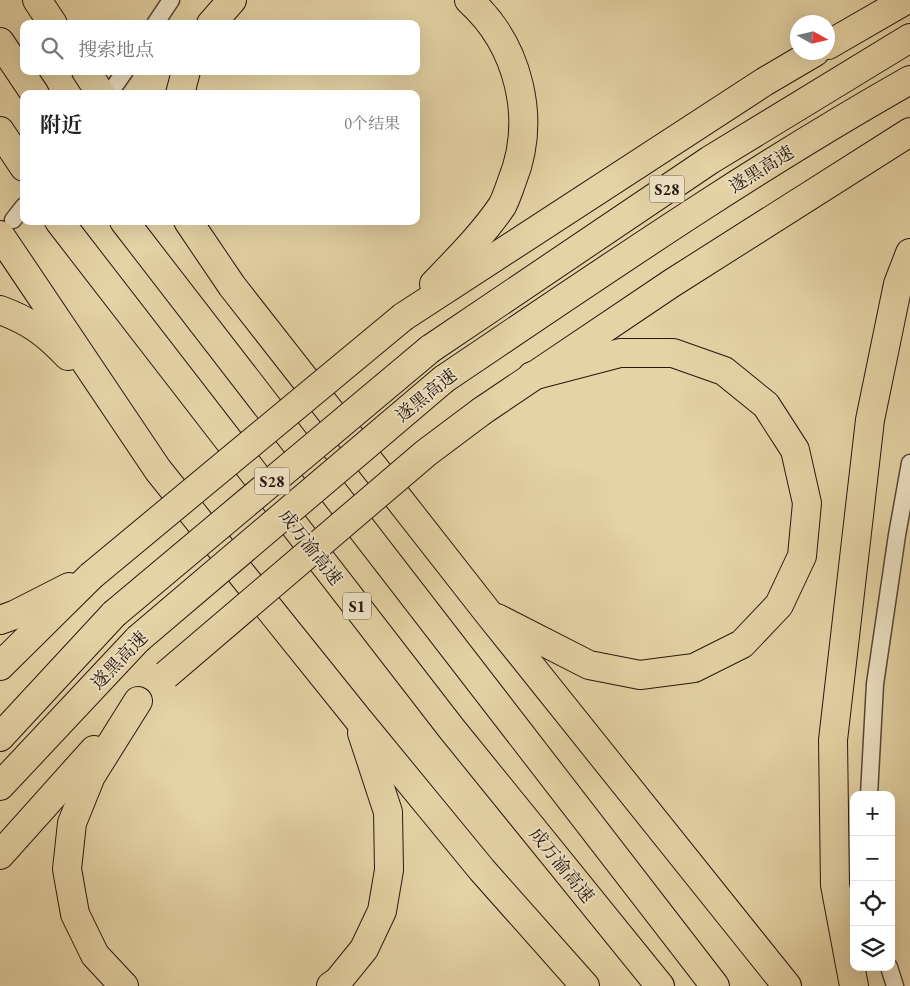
<!DOCTYPE html>
<html lang="zh">
<head>
<meta charset="utf-8">
<style>
	body { margin:0; font-family:"EB Garamond","Noto Serif SC",serif; background:#f6f6f6; color:#222 }
	.controls { position:absolute; right:15px; bottom:15px; display:grid; overflow:hidden; border-radius:10px; box-shadow:0 5px 20px #0002 }
	.controls button { width:45px; height:45px; display:grid; place-items:center; padding:0; border:0; border-bottom:1px solid #e0e0e0; background:#fff; color:#222; font:25px sans-serif }
	.compass { position:absolute; left:790px; top:15px; width:45px; height:45px; border-radius:50%; background:#fff; box-shadow:0 5px 20px #0002; rotate:98deg }
	.list { margin:0; padding:0; list-style:none }
	h2 { display:flex; justify-content:space-between; align-items:center; height:65px; margin:0; padding:0 20px; font-size:21px }
	h2 small { font-size:16px; font-weight:400; color:#767676 }
	.icon { flex:none; width:28px; height:28px; fill:none; stroke:currentColor; stroke-width:2; stroke-linecap:round; stroke-linejoin:round }
	.map { position:relative; flex:none; width:910px; height:986px; overflow:hidden }
	.search { position:absolute; background:#fff; box-shadow:0 5px 20px #0002; left:20px; top:20px; width:400px; height:55px; display:flex; align-items:center; gap:12px; box-sizing:border-box; padding:0 18px; border-radius:10px; color:#767676; font-size:19px }
	.panel { position:absolute; background:#fff; box-shadow:0 5px 20px #0002; left:20px; top:90px; width:400px; height:135px; border-radius:10px }
	.map>svg:first-child { display:block }
	.lines { fill:none; stroke-linecap:round; stroke-linejoin:round }
	.minor-casing { stroke:#564634; stroke-width:19 }
	.motorway-casing { stroke:#26170e; stroke-width:30 }
	.minor { stroke:#eee2c4; stroke-width:16 }
	.motorway { stroke:#e5d3a5; stroke-width:28 }
	.motorway-bridge-casing { stroke:#26170e; stroke-width:30; stroke-linecap:butt }
	.motorway-bridge { stroke:#e5d3a5; stroke-width:28 }
	.labels { text-anchor:middle; dominant-baseline:central; stroke-width:4; stroke-linejoin:round; paint-order:stroke }
	.shield { fill:#eee2c4; stroke:#625445; stroke-width:1 }
	.shield-label { font-size:16px; font-weight:bold; fill:#26170e }
	.street-label { font-size:18px; fill:#26170e; stroke:#eee2c4 }
</style>
</head>
<body>
<div class="map">
<svg width="910" height="986" viewBox="0 0 910 986">
	<rect width="100%" height="100%" fill="#e5d3a5"/>
	<filter id="stains"><feTurbulence type="fractalNoise" baseFrequency=".004" numOctaves="4"/><feColorMatrix values="0 0 0 0 .2 0 0 0 0 .09 0 0 0 0 .02 0 0 0 .5 -.17"/></filter>
	<radialGradient id="worn" r=".72"><stop offset=".6" stop-color="#630" stop-opacity="0"/><stop offset="1" stop-color="#630" stop-opacity=".3"/></radialGradient>
	<g class="lines">
		<g class="minor-casing">
			<g id="minor">
				<polyline points="155,24 171,0"/>
				<polyline points="116,84 125,71"/>
				<polyline points="13,220 24,206"/>
				<polyline points="869,795 875,684 897,535 910,463"/>
				<polyline points="889,967 895,986"/>
			</g>
		</g>
		<g class="motorway-casing">
			<g id="motorway">
				<polyline points="37,0 53,24"/>
				<polyline points="211,24 232,0"/>
				<polyline points="0,42 35,94"/>
				<polyline points="828,45 906,0"/>
				<polyline points="86,71 101,94"/>
				<polyline points="180,94 186,71"/>
				<polyline points="0,131 24,167"/>
				<polyline points="59,221 451,728 660,986"/>
				<polyline points="124,221 715,986"/>
				<polyline points="188,221 232,286 489,614 787,986"/>
				<polyline points="0,235 158,470 358,719 482,870 585,986"/>
				<path d="M 434,284 C 458,259 483,234 502,206 C 506,199 509,189 512,181 C 537,119 519,45 469,0"/>
				<path d="M 0,310 C 30,321 46,333 68,356"/>
				<polyline points="403,317 764,82 815,52"/>
				<polyline points="430,349 710,160 910,38"/>
				<path d="M 444,379 C 597,276 749,171 910,80"/>
				<polyline points="482,411 672,283 910,132"/>
				<polyline points="497,618 589,665 640,675 694,668 742,644 779,605 802,556 807,503 795,450 766,405 724,371 673,353 620,353 532,376"/>
				<polyline points="0,620 14,615 69,587"/>
				<polyline points="0,666 91,576"/>
				<polyline points="0,737 114,614"/>
				<polyline points="0,786 138,639"/>
				<polyline points="0,855 94,750"/>
				<polyline points="124,986 95,955 75,914 67,869 72,823 91,776 138,701"/>
				<polyline points="331,986 338,981 364,949 382,911 389,870 388,812 362,733"/>
				<polyline points="854,986 835,885 833,740 870,420 898,284 910,253"/>
			</g>
		</g>
		<use href="#minor" class="minor"/>
		<use href="#motorway" class="motorway"/>
		<g class="motorway-bridge-casing">
			<g id="motorway-bridge">
				<polyline points="91,576 403,317"/>
				<polyline points="114,614 430,349"/>
				<polyline points="138,639 444,379"/>
				<polyline points="166,675 426,453 482,411"/>
			</g>
		</g>
		<use href="#motorway-bridge" class="motorway-bridge"/>
	</g>
	<g class="labels">
		<g class="shield">
			<rect x="649.5" y="175.5" width="35" height="27" rx="4"/>
			<rect x="254.5" y="467.5" width="35" height="27" rx="4"/>
			<rect x="343" y="592.5" width="28" height="27" rx="4"/>
		</g>
		<g class="shield-label">
			<text x="667" y="189">S28</text>
			<text x="272" y="481">S28</text>
			<text x="357" y="606">S1</text>
		</g>
		<g class="street-label">
			<text transform="translate(761 169) rotate(-32)">遂黑高速</text>
			<text transform="translate(426 395) rotate(-39)">遂黑高速</text>
			<text transform="translate(311 547) rotate(52)">成万渝高速</text>
			<text transform="translate(119 660) rotate(-46)">遂黑高速</text>
			<text transform="translate(562 865) rotate(51)">成万渝高速</text>
		</g>
	</g>
	<rect width="100%" height="100%" filter="url(#stains)"/>
	<rect width="100%" height="100%" fill="url(#worn)"/>
</svg>
<div class="controls">
<button>+</button>
<button>−</button>
<button><svg class="icon" aria-label="locate" viewBox="0 0 24 24"><circle cx="12" cy="12" r="6"/><path d="M12 2v4M12 18v4M2 12h4M18 12h4"/></svg></button>
<button><svg class="icon" aria-label="layers" viewBox="0 0 24 24"><path d="M12 4l9 5-9 5-9-5zM3 14l9 5 9-5"/></svg></button>
</div>
<svg class="compass" viewBox="-18 -18 36 36"><path d="M0-13l5 13h-10z" fill="#e53935"/><path d="M0 13l5-13h-10z" fill="#767676"/></svg>
<div class="search"><svg class="icon" aria-label="search" viewBox="0 0 24 24"><circle cx="10" cy="10" r="6"/><path d="M15 15l6 6"/></svg>搜索地点</div>
<section class="panel">
<h2>附近<small>0个结果</small></h2>
<ul class="list">
</ul>
</section>
</div>
</body>
</html>
